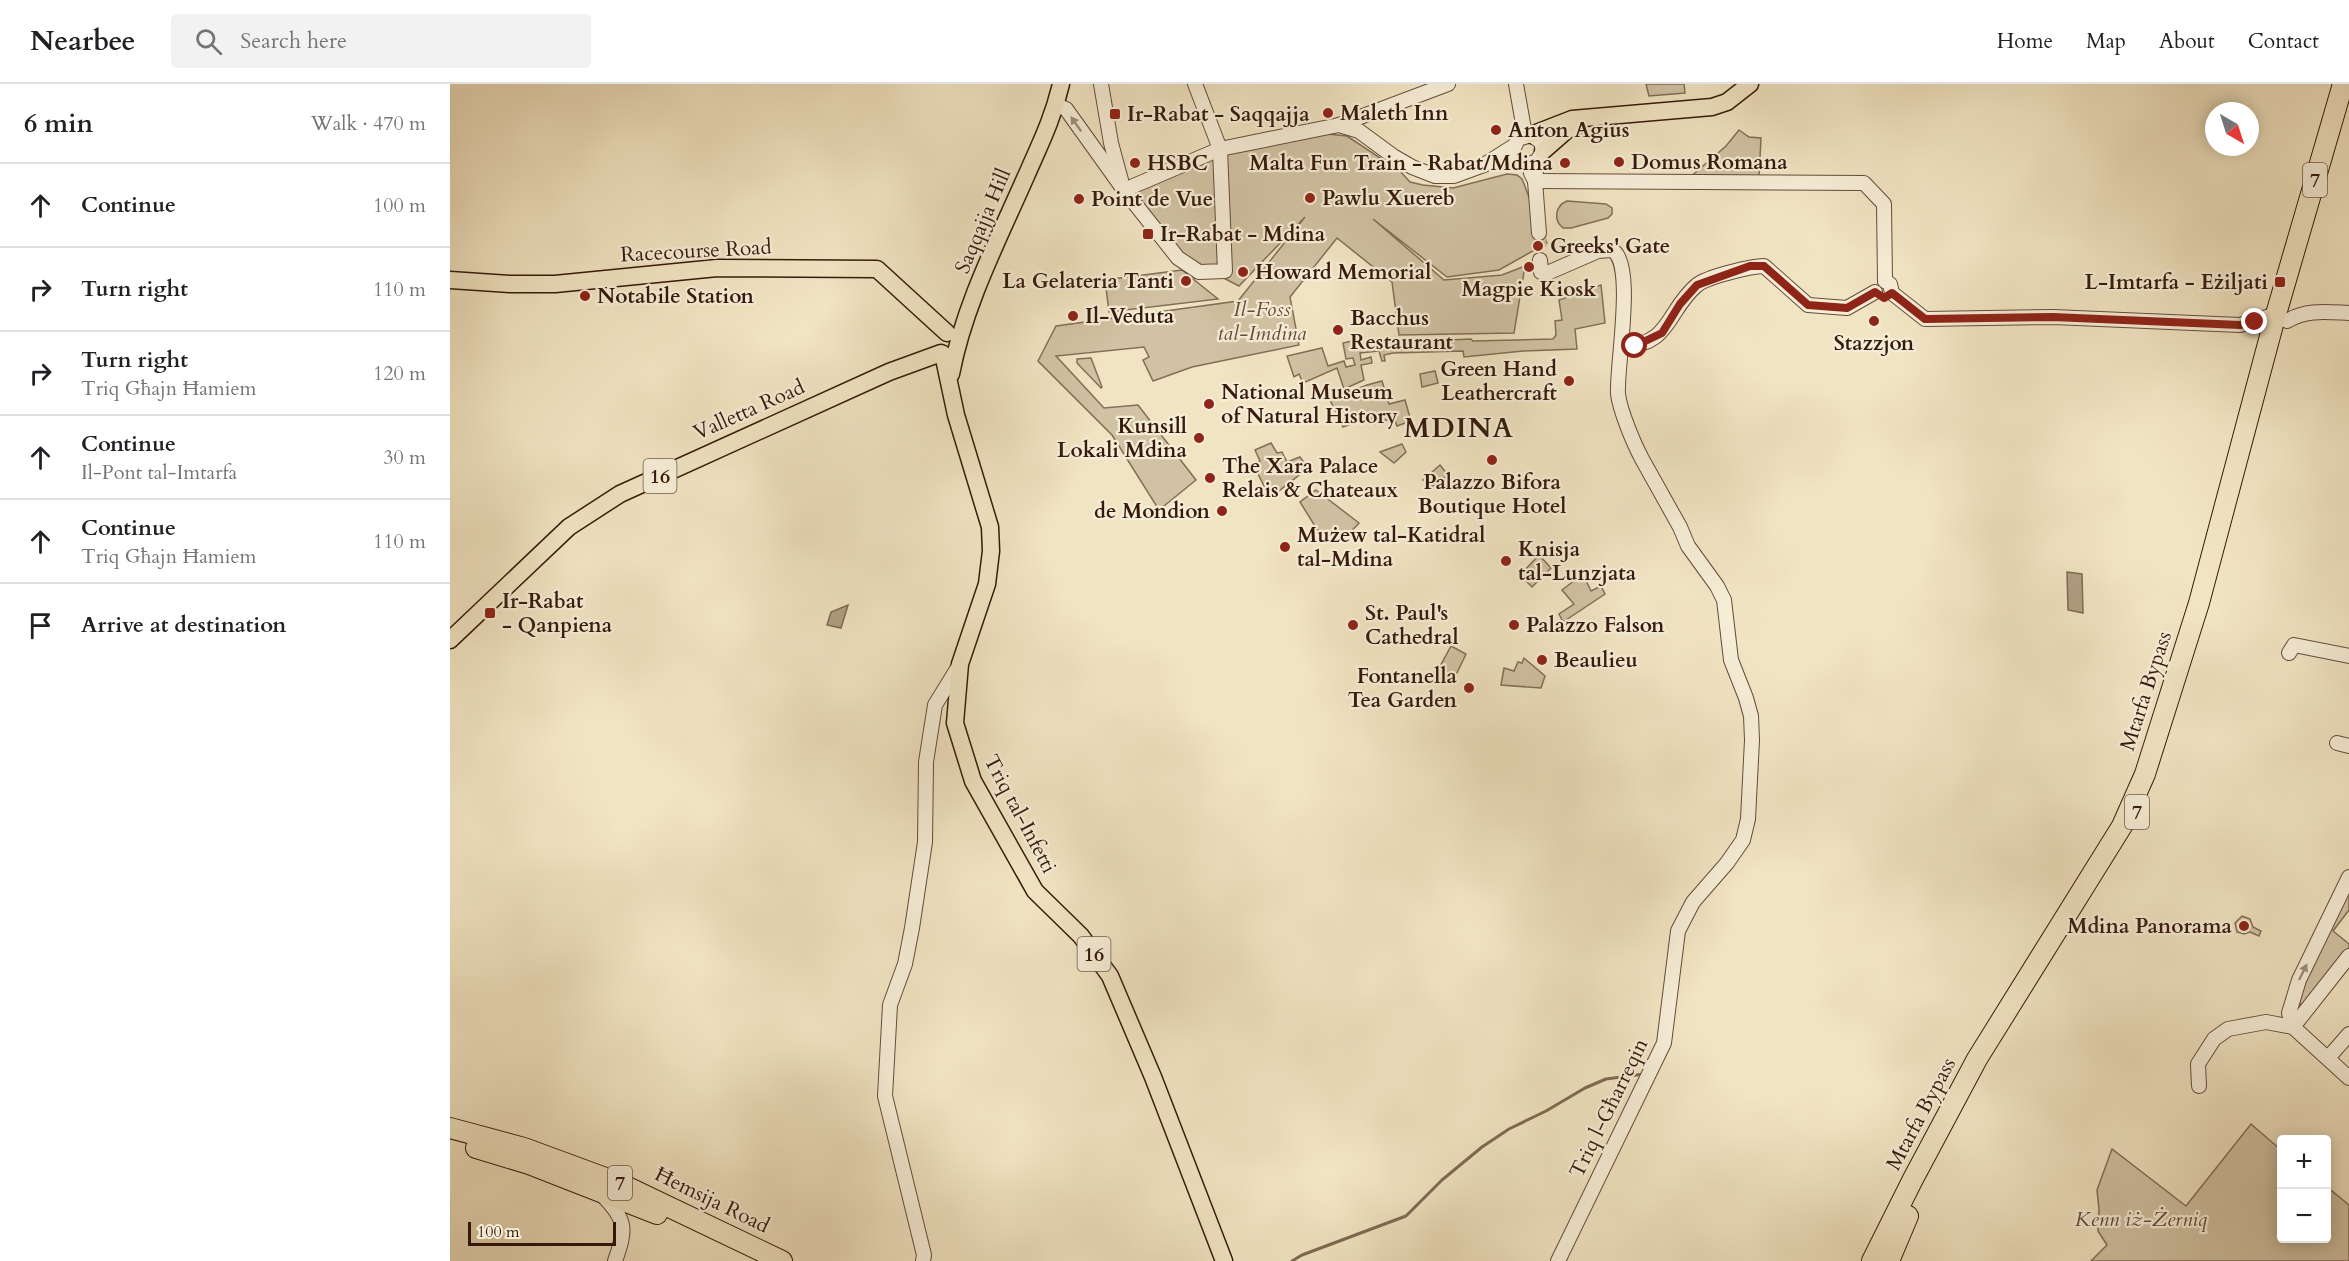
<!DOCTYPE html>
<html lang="en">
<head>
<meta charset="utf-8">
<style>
	body { margin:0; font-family:Cardo,serif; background:#f2f2f2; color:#202124 }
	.controls { position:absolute; right:18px; bottom:18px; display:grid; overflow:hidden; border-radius:6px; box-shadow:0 3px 15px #0003 }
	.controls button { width:54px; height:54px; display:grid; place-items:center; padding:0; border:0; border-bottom:2px solid #e0e0e0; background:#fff; color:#202124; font:30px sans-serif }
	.compass { position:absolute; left:1755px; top:18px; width:54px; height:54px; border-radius:50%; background:#fff; box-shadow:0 3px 15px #0003; rotate:141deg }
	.scale { position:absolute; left:18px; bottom:15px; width:148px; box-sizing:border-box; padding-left:6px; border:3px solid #351a0c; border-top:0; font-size:16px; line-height:21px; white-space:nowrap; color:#351a0c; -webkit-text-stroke:4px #f6edd7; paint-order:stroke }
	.stop { position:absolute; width:18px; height:18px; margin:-14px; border:4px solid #8f2418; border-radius:50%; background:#fff }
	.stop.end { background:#8f2418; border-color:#fff; box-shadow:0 2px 6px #0008 }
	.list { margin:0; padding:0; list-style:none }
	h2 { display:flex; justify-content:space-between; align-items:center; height:78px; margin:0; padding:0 24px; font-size:26px }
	h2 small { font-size:20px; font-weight:400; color:#757577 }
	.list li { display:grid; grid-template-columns:39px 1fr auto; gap:18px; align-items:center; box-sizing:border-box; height:84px; padding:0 24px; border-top:2px solid #e0e0e0 }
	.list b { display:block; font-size:22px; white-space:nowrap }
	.list p { margin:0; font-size:20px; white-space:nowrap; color:#757577 }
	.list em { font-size:20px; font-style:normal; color:#757577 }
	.icon { flex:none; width:33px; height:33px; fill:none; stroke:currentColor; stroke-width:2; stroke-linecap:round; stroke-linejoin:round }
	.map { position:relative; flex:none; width:1899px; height:1177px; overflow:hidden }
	header { display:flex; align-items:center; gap:36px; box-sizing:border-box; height:84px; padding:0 30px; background:#fff; border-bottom:2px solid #e0e0e0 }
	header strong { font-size:28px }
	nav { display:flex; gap:33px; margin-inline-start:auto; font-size:21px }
	.search { width:420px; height:54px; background:#f2f2f2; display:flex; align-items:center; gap:15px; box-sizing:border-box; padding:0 21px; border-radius:6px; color:#757577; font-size:22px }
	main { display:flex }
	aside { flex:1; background:#fff }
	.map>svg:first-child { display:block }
	.green { fill:#d1c2a3; stroke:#836e58; stroke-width:1.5 }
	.water { fill:#b19f84; stroke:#7f6a54; stroke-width:1.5 }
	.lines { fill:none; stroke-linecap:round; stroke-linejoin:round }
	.stream { stroke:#7f6a54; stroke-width:3 }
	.minor-tunnel { stroke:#cbbc9e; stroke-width:14; stroke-dasharray:14 7; stroke-linecap:butt }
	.minor-casing { stroke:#644c3a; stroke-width:16 }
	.major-casing { stroke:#351a0c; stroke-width:19 }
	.highway-casing { stroke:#351a0c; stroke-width:22 }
	.minor { stroke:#f6edd7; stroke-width:14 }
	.major { stroke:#f1e4c2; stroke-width:16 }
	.highway { stroke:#f1e4c2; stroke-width:20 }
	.oneway { fill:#9f8e7c }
	.route { stroke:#8f2418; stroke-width:8 }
	.poi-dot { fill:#8f2418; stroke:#f6edd7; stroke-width:2 }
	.labels { text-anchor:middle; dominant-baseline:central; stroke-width:4.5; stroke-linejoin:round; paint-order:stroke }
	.shield { fill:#f6edd7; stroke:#6f5949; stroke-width:1.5 }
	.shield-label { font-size:20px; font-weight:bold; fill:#351a0c }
	.poi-label { font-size:21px; font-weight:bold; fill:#351a0c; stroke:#f6edd7; text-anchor:start }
	.street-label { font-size:21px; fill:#351a0c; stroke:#f6edd7 }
	.park-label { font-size:21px; font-style:italic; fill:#644c39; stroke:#f6edd7 }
	.district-label { font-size:27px; font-weight:bold; letter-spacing:1.5px; fill:#351a0c; stroke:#f6edd7 }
</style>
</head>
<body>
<header>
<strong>Nearbee</strong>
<div class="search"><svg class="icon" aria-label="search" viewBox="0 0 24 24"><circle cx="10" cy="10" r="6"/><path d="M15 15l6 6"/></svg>Search here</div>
<nav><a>Home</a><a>Map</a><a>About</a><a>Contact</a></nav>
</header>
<main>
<aside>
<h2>6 min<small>Walk · 470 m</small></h2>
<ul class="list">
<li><svg class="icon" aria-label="ahead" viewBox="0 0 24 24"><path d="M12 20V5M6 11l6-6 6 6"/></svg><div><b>Continue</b></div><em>100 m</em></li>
<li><svg class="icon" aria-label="right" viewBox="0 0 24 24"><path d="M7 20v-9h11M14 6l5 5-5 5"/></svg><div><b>Turn right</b></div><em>110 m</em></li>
<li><svg class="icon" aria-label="right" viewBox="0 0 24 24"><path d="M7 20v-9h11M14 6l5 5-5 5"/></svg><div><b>Turn right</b><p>Triq Għajn Ħamiem</p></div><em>120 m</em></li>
<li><svg class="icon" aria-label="ahead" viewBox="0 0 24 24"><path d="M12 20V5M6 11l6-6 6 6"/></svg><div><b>Continue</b><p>Il-Pont tal-Imtarfa</p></div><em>30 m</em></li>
<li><svg class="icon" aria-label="ahead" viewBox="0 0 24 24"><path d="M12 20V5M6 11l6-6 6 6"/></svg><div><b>Continue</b><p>Triq Għajn Ħamiem</p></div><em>110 m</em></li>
<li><svg class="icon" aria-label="arrive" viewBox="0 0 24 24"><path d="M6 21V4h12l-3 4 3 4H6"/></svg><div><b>Arrive at destination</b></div></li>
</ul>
</aside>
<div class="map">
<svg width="1899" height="1177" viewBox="0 0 1899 1177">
	<rect width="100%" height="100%" fill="#f1e4c2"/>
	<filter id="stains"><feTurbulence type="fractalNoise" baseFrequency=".00333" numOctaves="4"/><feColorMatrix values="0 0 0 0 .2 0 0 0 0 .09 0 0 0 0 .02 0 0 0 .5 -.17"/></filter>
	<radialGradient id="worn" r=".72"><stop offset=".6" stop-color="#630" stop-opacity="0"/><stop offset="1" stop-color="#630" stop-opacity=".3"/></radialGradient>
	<g class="green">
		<polygon points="1196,0 1234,0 1235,9 1199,12"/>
		<polygon points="1289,46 1299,53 1311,54 1309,93 1257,91 1239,94 1276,62"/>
		<polygon points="877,50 897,52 950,87 960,98 973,101 1003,104 1057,90 1067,91 1072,95 1097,159 1049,186 997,193 923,135 994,196 1052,191 1075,182 1064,249 949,251 942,198 887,154 840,213 849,261 742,283 703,297 693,276 699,273 694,263 606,272 654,324 688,321 746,396 709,426 662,351 588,277 606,242 788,217 855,133 789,202 731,172 678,108 776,69"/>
		<path d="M 1117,117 L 1156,120 L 1162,124 L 1162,130 L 1158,134 L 1121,144 L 1113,144 C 1103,136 1105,122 1117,117 Z"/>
		<polygon points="732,186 768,215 659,228 655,196"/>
		<polygon points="1151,201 1155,239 1125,245 1127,265 1073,267 1014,273 1013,267 943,269 934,271 935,277 932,277 929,267 910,269 911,276 921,273 922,279 911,281 914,296 894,305 887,284 853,299 849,290 844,293 837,272 872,264 878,282 894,277 896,283 905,281 903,274 896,275 893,259 906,256 908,260 1021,255 1023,257 1103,255 1106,251 1105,237 1112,236 1109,216"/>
		<polygon points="641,274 652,303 651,304 627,279 627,275"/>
		<polygon points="985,287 988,299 972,303 970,290"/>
		<polygon points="932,297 939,320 955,316 961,337 947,342 944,334 923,340 919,328 900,335 901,340 893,343 880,316 917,301"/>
		<polygon points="821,359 827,369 832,368 837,378 850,373 858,384 820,414 803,380 810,377 805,366"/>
		<polygon points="952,360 956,368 944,379 930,368"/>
		<polygon points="990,381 998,391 983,402 973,396"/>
		<polygon points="866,406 909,439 893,456 868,447 850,418"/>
		<polygon points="1089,471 1101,484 1082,503 1070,491"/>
		<polygon points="1133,490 1141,507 1151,502 1155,510 1113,538 1109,530 1124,520 1112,506"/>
		<polygon points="1001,562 1016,570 1005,593 986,590"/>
		<polygon points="1074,574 1095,592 1091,604 1051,601 1054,584 1064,587 1068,578 1072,579"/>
		<polygon points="1899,803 1899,826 1883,847 1899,860 1899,864 1855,922 1845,918"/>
		<polygon points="1792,832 1800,835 1803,843 1811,847 1809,852 1800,848 1794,850 1787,848 1785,839"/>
		<polygon points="1801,1040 1831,1066 1832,1154 1876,1154 1877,1103 1899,1121 1899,1177 1641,1177 1657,1161 1648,1147 1649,1125 1647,1106 1662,1065 1736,1122"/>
	</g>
	<g class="water">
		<polygon points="1617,488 1632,490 1633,529 1618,526"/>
		<polygon points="398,521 391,544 377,541 381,528"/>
	</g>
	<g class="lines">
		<polyline class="stream" points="842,1177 852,1171 956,1132 992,1096 1032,1063 1059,1045 1096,1027 1135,1004 1156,995 1194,990"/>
		<polyline class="minor-tunnel" points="1089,149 1090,176"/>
		<g class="minor-casing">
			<g id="minor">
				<polyline points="651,0 661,59 671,96"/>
				<polyline points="1066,0 1075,51"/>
				<polyline points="606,21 616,25 674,106 728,174 749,188 775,187 770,65 745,0"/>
				<polyline points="889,41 998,0"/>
				<polyline points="1081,89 1085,97 1089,149"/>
				<polyline points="1085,97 1414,99 1434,120 1435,197"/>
				<polyline points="1085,97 1087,77 1093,67 1091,58 1081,51 1068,55 1063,66 1066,75 1077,81 1087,77"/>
				<polyline points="674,106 770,65 889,41 909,47 943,72 962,83 985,92 1004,92 1034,81 1064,62"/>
				<path d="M 1090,176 L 1091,188 L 1095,190 L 1148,167 L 1162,166 C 1186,178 1166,284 1168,310 C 1170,327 1184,360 1192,375 L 1230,443 L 1238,462 L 1267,502 L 1274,516 L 1281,576 L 1296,614 L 1301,632 L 1302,656 L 1298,735 L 1293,756 L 1277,779 L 1243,818 L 1228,847 L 1214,959 L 1108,1177"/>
				<polyline points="1435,197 1440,200 1442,209 1475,235 1603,233 1790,241 1827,230"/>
				<path d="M 1837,237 C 1856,225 1877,228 1899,229"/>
				<path d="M 1171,263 C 1222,261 1216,227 1247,201 C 1257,193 1301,182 1314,182 L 1358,221 L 1397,224 L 1425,208"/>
				<polyline points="1839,569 1844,561 1899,572"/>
				<polyline points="1887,659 1899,662"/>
				<polyline points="1843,943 1839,929 1849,896 1899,793"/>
				<polyline points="1843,943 1899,872"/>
				<polyline points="1843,943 1899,994"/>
				<polyline points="1878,974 1899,950"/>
				<polyline points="1749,1002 1748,980 1764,955 1778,945 1816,938 1843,943"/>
				<path d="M 153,1112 C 177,1136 176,1146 165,1177"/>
				<polyline points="473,1177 474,1171 435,1012 440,921 455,880 462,844 475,758 476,678 485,621 509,582"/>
			</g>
		</g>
		<g class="major-casing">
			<g id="major">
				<polyline points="1081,51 1122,35 1262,23 1277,18 1300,0"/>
				<polyline points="1093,67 1117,46 1129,41"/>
				<polyline points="0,196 60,200 105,200 267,184 427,185 497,249"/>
				<polyline points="493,270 506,331 540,443 541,467 537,500 510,580 505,639 523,697 585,807 631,852 660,892 703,993 774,1177"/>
				<path d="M 501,290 C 514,221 549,154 577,90 C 591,58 603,34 611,0"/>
				<polyline points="0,556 119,443 170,410 439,288 491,269"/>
			</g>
		</g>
		<g class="highway-casing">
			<g id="highway">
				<polyline points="0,1044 74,1064 169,1099 332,1177"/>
				<polyline points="26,1064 79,1080 207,1130"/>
				<polyline points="1422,1177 1463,1095 1527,975 1672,742 1695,690 1749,519 1824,237 1893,0"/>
				<polyline points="1439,1177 1458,1132"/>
			</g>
		</g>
		<use href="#minor" class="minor"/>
		<use href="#major" class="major"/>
		<use href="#highway" class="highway"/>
	</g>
	<defs><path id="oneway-solid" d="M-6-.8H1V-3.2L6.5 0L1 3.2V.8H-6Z" transform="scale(1.5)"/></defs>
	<g class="oneway">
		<use href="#oneway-solid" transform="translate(626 40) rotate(-125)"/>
		<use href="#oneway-solid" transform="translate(1853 888) rotate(-64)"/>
	</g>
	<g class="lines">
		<polyline class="route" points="1185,262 1212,249 1230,220 1247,201 1300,182 1314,182 1358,221 1397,224 1425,208 1434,214 1442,209 1475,235 1603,233 1790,241 1805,238"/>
	</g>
	<g class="poi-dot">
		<circle cx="878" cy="29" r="6"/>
		<rect x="659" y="24" width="12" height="12" rx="3"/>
		<circle cx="1046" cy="46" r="6"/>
		<circle cx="1169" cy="78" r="6"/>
		<circle cx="685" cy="79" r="6"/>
		<circle cx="1115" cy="79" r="6"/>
		<circle cx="860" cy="114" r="6"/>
		<circle cx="629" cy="115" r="6"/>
		<rect x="692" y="144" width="12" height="12" rx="3"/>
		<circle cx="1088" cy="162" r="6"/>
		<circle cx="1079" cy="183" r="6"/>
		<circle cx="793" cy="188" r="6"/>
		<circle cx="736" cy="197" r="6"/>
		<rect x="1824" y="192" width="12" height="12" rx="3"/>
		<circle cx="135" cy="212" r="6"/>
		<circle cx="623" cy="232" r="6"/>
		<circle cx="1424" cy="237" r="6"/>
		<circle cx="888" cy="246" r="6"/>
		<circle cx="1119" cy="297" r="6"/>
		<circle cx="759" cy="320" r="6"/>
		<circle cx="749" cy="354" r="6"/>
		<circle cx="1042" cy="376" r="6"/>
		<circle cx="760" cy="394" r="6"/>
		<circle cx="772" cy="427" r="6"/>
		<circle cx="835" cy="463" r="6"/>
		<circle cx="1056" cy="477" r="6"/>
		<rect x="34" y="523" width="12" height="12" rx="3"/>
		<circle cx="903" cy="541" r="6"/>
		<circle cx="1064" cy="541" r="6"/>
		<circle cx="1092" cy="576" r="6"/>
		<circle cx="1019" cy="604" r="6"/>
		<circle cx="1794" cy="842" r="6"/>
	</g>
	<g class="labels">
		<g class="shield">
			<rect x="1853" y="79" width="24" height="34" rx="4.5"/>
			<rect x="193.5" y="375" width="33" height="34" rx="4.5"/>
			<rect x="1675" y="711" width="24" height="34" rx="4.5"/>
			<rect x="627.5" y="853" width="33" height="34" rx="4.5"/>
			<rect x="158" y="1082" width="24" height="34" rx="4.5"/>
		</g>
		<g class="shield-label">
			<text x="1865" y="96">7</text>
			<text x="210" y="392">16</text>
			<text x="1687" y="728">7</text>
			<text x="644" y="870">16</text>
			<text x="170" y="1099">7</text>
		</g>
		<g class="poi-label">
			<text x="890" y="29">Maleth Inn</text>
			<text x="677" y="30">Ir-Rabat - Saqqajja</text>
			<text x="1058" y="46">Anton Agius</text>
			<text x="1181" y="78">Domus Romana</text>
			<text x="697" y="79">HSBC</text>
			<text x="1103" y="79" text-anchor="end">Malta Fun Train - Rabat/Mdina</text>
			<text x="872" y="114">Pawlu Xuereb</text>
			<text x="641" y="115">Point de Vue</text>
			<text x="710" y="150">Ir-Rabat - Mdina</text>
			<text x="1100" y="162">Greeks' Gate</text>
			<text x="805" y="188">Howard Memorial</text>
			<text x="724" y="197" text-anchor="end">La Gelateria Tanti</text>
			<text x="1818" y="198" text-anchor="end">L-Imtarfa - Eżiljati</text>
			<text x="1079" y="205" text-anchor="middle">Magpie Kiosk</text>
			<text x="147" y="212">Notabile Station</text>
			<text x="635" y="232">Il-Veduta</text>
			<text x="900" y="234">Bacchus<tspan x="900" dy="24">Restaurant</tspan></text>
			<text x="1424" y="259" text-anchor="middle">Stazzjon</text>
			<text x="1107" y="285" text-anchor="end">Green Hand<tspan x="1107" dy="24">Leathercraft</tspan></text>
			<text x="771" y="308">National Museum<tspan x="771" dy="24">of Natural History</tspan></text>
			<text x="737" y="342" text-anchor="end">Kunsill<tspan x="737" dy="24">Lokali Mdina</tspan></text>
			<text x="772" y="382">The Xara Palace<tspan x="772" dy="24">Relais &amp; Chateaux</tspan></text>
			<text x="1042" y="398" text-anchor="middle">Palazzo Bifora<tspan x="1042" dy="24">Boutique Hotel</tspan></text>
			<text x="760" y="427" text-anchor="end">de Mondion</text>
			<text x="847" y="451">Mużew tal-Katidral<tspan x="847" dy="24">tal-Mdina</tspan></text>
			<text x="1068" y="465">Knisja<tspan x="1068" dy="24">tal-Lunzjata</tspan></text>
			<text x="52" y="517">Ir-Rabat<tspan x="52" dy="24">- Qanpiena</tspan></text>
			<text x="915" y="529">St. Paul's<tspan x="915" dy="24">Cathedral</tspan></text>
			<text x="1076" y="541">Palazzo Falson</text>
			<text x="1104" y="576">Beaulieu</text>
			<text x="1007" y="592" text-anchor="end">Fontanella<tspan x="1007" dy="24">Tea Garden</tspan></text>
			<text x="1782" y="842" text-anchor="end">Mdina Panorama</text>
		</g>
		<g class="street-label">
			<text transform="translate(533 137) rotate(-67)">Saqqajja Hill</text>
			<text transform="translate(246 167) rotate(-3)">Racecourse Road</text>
			<text transform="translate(299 326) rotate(-24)">Valletta Road</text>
			<text transform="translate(1696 607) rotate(-72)">Mtarfa Bypass</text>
			<text transform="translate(570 730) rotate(62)">Triq tal-Infetti</text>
			<text transform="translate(1159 1024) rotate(-64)">Triq l-Għarreqin</text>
			<text transform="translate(1471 1030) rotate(-62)">Mtarfa Bypass</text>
			<text transform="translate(262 1116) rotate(26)">Ħemsija Road</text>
		</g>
		<g class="park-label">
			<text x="812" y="225">Il-Foss<tspan x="812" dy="24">tal-Imdina</tspan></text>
			<text x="1691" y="1135">Kenn iż-Żerniq</text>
		</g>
		<g class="district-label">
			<text x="1009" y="344">MDINA</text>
		</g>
	</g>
	<rect width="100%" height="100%" filter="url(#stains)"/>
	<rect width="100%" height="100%" fill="url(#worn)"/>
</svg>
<div class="controls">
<button>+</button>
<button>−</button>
</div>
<svg class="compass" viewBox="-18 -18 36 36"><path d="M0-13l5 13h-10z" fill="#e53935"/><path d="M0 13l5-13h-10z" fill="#757577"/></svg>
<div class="scale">100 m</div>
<div class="stop" style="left:1185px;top:262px"></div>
<div class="stop end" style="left:1805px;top:238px"></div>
</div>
</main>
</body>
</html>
